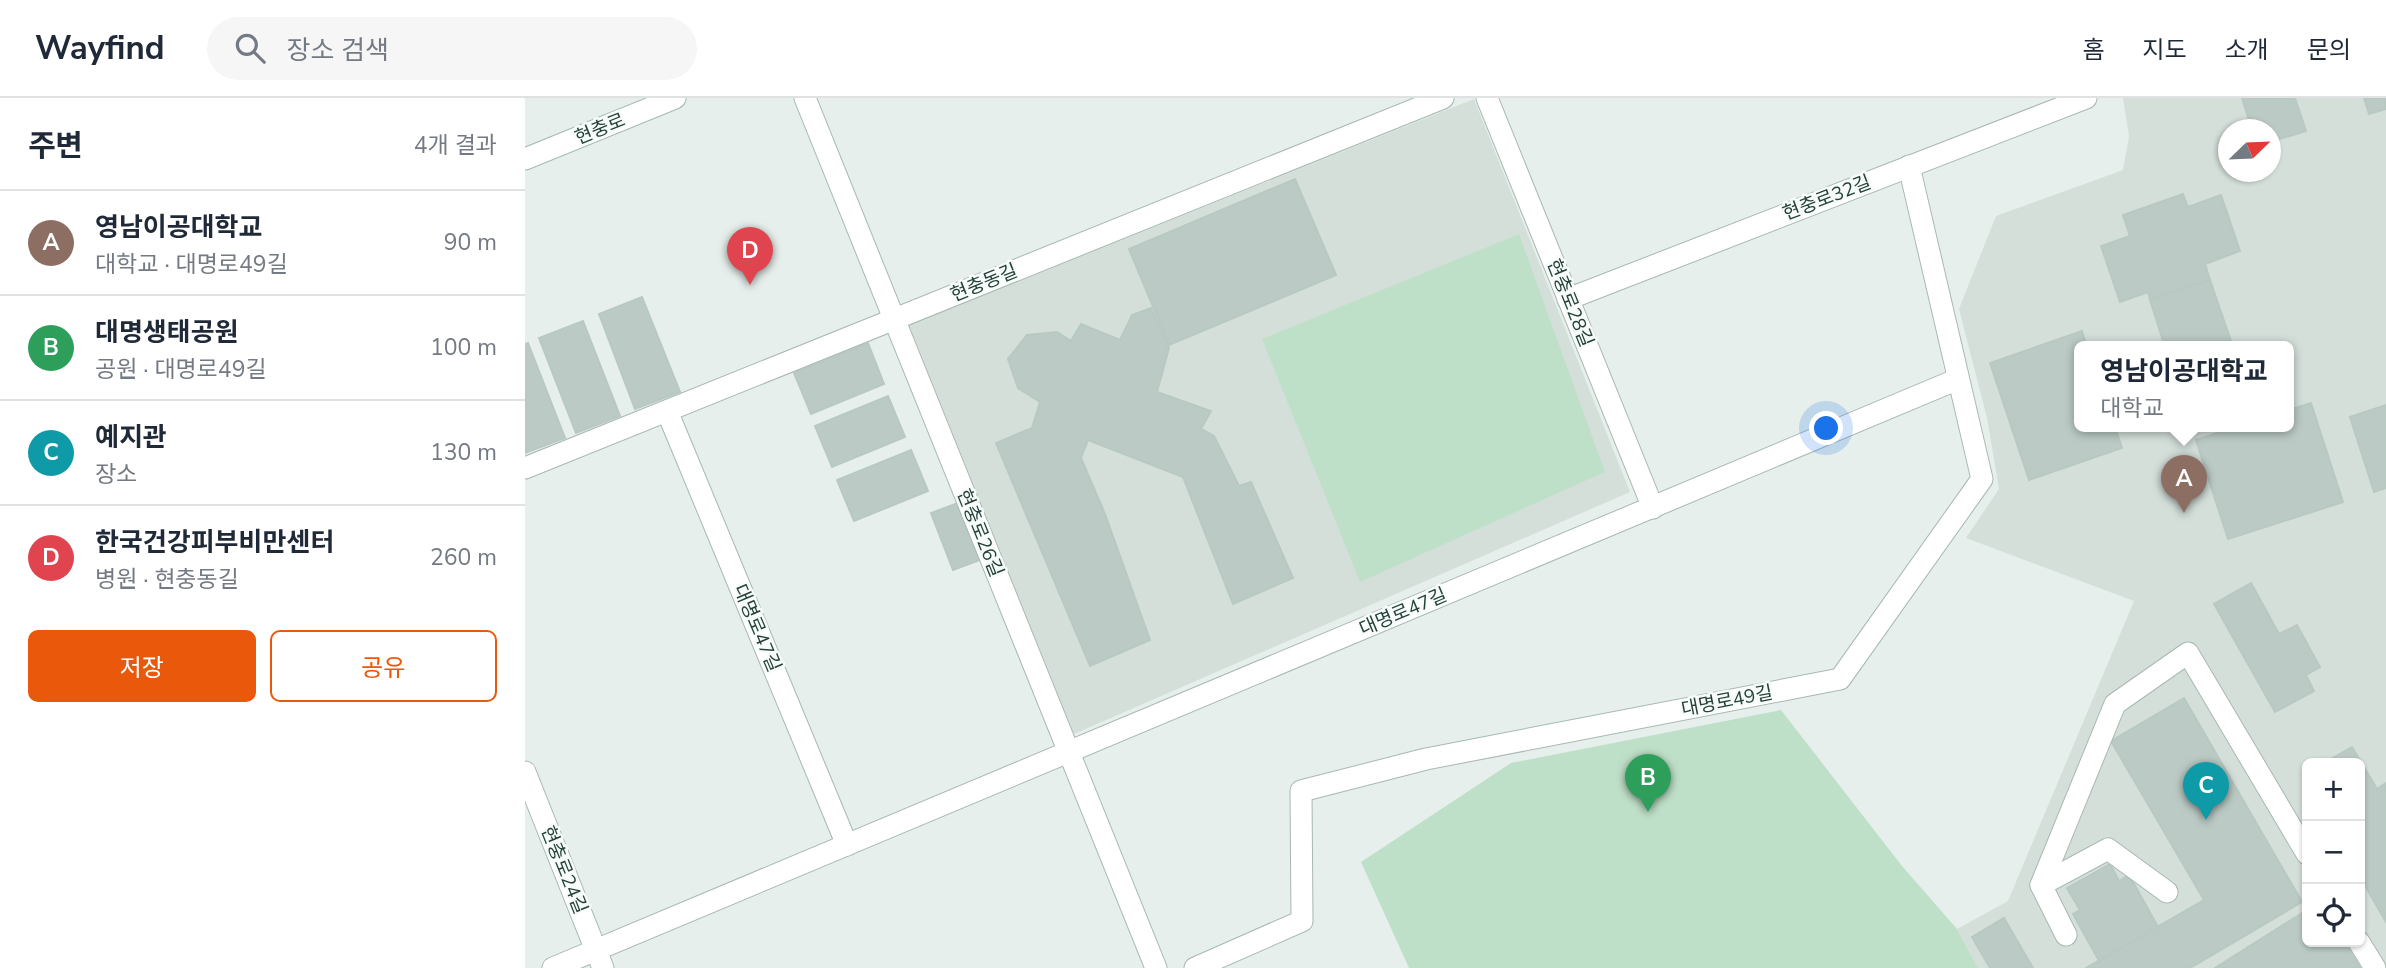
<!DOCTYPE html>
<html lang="ko">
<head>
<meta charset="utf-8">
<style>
	body { margin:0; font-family:"Nunito Sans","Noto Sans KR",sans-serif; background:#f6f6f7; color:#1f2937 }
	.controls { position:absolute; right:21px; bottom:21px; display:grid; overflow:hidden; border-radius:10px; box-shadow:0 2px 5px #0004 }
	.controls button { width:63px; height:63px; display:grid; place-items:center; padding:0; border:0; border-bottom:2px solid #e0e1e3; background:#fff; color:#1f2937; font:35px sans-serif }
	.compass { position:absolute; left:1693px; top:21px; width:63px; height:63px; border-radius:50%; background:#fff; box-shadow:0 2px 5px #0004; rotate:67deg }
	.you { position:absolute; left:1302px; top:331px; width:24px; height:24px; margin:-18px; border:5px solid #fff; border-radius:50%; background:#1a73e8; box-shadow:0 0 0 10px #1a73e833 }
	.badge { display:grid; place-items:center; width:46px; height:46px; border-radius:50%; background:#ea580c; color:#fff; font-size:23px; font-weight:700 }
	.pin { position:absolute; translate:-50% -58px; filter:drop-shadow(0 2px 4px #0008) }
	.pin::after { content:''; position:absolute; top:37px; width:24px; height:21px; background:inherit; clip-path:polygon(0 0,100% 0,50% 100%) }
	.popup { position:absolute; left:1549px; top:243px; width:220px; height:91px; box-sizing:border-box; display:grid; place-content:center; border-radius:10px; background:#fff; filter:drop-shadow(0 2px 5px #0005); font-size:23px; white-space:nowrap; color:#747a83 }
	.popup b { font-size:26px; color:#1f2937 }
	.popup::after { content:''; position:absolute; left:50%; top:100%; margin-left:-14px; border:14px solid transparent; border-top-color:#fff }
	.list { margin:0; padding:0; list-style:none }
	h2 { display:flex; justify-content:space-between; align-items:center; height:91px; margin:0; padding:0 28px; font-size:30px }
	h2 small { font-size:23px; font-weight:400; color:#747a83 }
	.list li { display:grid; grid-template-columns:46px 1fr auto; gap:21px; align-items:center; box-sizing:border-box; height:105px; padding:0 28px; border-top:2px solid #e0e1e3 }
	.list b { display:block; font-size:26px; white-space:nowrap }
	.list p { margin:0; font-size:23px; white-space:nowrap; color:#747a83 }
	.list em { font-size:23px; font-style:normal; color:#747a83 }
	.actions { display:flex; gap:14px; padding:21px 28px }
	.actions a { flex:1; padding:16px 0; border:2px solid #ea580c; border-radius:10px; text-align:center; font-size:24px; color:#ea580c }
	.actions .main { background:#ea580c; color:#fff }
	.icon { flex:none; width:38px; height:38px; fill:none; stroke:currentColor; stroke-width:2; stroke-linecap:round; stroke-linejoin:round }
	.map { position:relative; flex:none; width:1861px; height:870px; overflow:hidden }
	header { display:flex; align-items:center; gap:42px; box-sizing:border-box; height:98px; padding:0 35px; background:#fff; border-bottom:2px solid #e0e1e3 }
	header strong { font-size:33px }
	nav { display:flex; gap:38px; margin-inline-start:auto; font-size:24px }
	.search { width:490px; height:63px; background:#f6f6f7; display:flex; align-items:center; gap:18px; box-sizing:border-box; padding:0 24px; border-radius:38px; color:#747a83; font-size:26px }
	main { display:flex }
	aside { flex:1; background:#fff }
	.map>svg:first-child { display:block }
	.built { fill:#d4dfda; fill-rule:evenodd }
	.green { fill:#bfe0c8 }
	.building { fill:#bbcac4; stroke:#b8c9c2; stroke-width:2 }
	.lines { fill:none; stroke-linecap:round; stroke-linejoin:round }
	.street-casing { stroke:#a8b8b2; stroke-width:23 }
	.secondary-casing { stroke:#a4bbb3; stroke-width:23 }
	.street { stroke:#fff; stroke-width:21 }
	.secondary { stroke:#fff; stroke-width:21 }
	.labels { text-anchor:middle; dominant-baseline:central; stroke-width:5; stroke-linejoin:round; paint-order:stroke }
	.street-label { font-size:19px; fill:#24423a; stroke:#f7fbf9 }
</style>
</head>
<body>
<header>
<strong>Wayfind</strong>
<div class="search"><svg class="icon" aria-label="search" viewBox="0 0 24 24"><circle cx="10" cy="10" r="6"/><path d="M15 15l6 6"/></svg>장소 검색</div>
<nav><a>홈</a><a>지도</a><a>소개</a><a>문의</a></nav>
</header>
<main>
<aside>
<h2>주변<small>4개 결과</small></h2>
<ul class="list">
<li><span class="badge" style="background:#8d6e63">A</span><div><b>영남이공대학교</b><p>대학교 · 대명로49길</p></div><em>90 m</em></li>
<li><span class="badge" style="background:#2e9e5b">B</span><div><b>대명생태공원</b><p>공원 · 대명로49길</p></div><em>100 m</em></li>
<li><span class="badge" style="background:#0f9aa8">C</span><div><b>예지관</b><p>장소</p></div><em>130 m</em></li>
<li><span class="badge" style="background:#e0444e">D</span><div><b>한국건강피부비만센터</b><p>병원 · 현충동길</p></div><em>260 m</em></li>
</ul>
<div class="actions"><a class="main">저장</a><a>공유</a></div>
</aside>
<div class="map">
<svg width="1861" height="870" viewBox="0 0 1861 870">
	<rect width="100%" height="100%" fill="#e6efeb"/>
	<g class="built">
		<path d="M 1598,0 L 1861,0 L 1861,870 L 1453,870 L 1432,831 L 1483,803 L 1609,503 L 1441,440 L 1474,391 L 1462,320 L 1434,211 L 1471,118 L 1598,72 L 1604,38 ZM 1703,32 L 1745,32 L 1745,74 L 1703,74 ZM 1554,249 L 1764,249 L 1764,329 L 1554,329 ZM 1782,665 L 1835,665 L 1835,844 L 1782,844 Z"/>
		<polygon points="949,1 1105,394 549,636 384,227"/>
	</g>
	<g class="green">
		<polygon points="994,136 1080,374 835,484 737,241"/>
		<polygon points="1256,612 1377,768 1432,831 1453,870 884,870 836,764 986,665"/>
	</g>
	<g class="building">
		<polygon points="1717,0 1770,0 1781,33 1745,44 1745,32 1727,32"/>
		<polygon points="1839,0 1861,0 1861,11 1844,16"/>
		<polygon points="770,81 811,177 644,247 604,151"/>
		<polygon points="1658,96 1663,109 1696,97 1715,153 1680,166 1685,182 1625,202 1623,194 1595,204 1576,148 1605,138 1598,117"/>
		<polygon points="1685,182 1708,249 1640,249 1625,202"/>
		<polygon points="117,199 155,294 110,311 74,216"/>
		<polygon points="626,210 644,250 632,294 686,313 676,331 689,338 714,388 726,384 768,480 708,506 658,379 563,342 556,360 580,416 625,542 565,568 471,345 507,330 515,304 493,290 483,261 502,237 532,234 546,243 556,226 595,242 607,217"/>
		<polygon points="58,223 95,318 51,335 14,240"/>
		<polygon points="1557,233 1562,249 1554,249 1554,329 1590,329 1597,350 1504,382 1465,265"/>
		<polygon points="3,245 40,340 0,355 0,246"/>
		<polygon points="343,245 359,286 286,316 269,275"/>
		<polygon points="363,298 380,339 307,369 290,328"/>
		<polygon points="1786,305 1818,404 1703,441 1671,342 1711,329 1764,329 1764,312"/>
		<polygon points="1861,307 1861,390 1849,394 1825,319"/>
		<polygon points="386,352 403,393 329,423 312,382"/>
		<polygon points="433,405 455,462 428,472 406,415"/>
		<polygon points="1726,485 1754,536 1772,527 1795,569 1781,577 1789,593 1750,614 1689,506"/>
		<polygon points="1659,600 1777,804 1665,870 1561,870 1679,802 1586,643"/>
		<polygon points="1827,649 1852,691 1861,685 1861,824 1835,779 1835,665 1799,665"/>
		<polygon points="1585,766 1594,783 1604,777 1633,829 1574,863 1548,816 1555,812 1542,790"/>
		<polygon points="1782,812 1782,844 1819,844 1835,870 1690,870"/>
		<polygon points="1479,820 1508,870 1465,870 1447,839"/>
	</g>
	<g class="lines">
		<g class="street-casing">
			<g id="street">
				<polyline points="280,0 631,870"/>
				<polyline points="962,0 1128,410"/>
				<polyline points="1043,201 1561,0"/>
				<polyline points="142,313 322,747"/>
				<polyline points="0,370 918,0"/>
				<polyline points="0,674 78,870"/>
				<polyline points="1516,787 1583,751 1642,794"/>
				<polyline points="1541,837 1516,787 1590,606 1663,555 1782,756"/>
				<polyline points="1834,844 1850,870"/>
				<polyline points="28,870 1433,281"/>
				<polyline points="670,870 777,823 776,693 901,661 1315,581 1457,381 1384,68"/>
			</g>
		</g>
		<g class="secondary-casing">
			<polyline id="secondary" points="0,61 150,0"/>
		</g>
		<use href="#street" class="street"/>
		<use href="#secondary" class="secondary"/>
	</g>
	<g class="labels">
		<g class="street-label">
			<text transform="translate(75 31) rotate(-22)">현충로</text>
			<text transform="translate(1302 100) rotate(-21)">현충로32길</text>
			<text transform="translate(459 185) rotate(-22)">현충동길</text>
			<text transform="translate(1045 205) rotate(68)">현충로28길</text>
			<text transform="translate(455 435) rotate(68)">현충로26길</text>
			<text transform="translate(878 514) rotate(-23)">대명로47길</text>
			<text transform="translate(232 530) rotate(67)">대명로47길</text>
			<text transform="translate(1202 603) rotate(-11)">대명로49길</text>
			<text transform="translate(39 772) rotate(68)">현충로24길</text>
		</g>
	</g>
</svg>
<div class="controls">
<button>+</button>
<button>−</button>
<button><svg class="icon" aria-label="locate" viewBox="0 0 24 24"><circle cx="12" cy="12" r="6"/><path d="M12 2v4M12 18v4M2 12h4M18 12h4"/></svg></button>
</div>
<svg class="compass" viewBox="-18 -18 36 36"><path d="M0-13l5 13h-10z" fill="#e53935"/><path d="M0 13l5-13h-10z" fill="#747a83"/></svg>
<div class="you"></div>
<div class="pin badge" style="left:1659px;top:415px;background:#8d6e63">A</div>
<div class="popup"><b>영남이공대학교</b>대학교</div>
<div class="pin badge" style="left:1123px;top:714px;background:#2e9e5b">B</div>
<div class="pin badge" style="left:1681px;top:722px;background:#0f9aa8">C</div>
<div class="pin badge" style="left:225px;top:187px;background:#e0444e">D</div>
</div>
</main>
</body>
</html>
